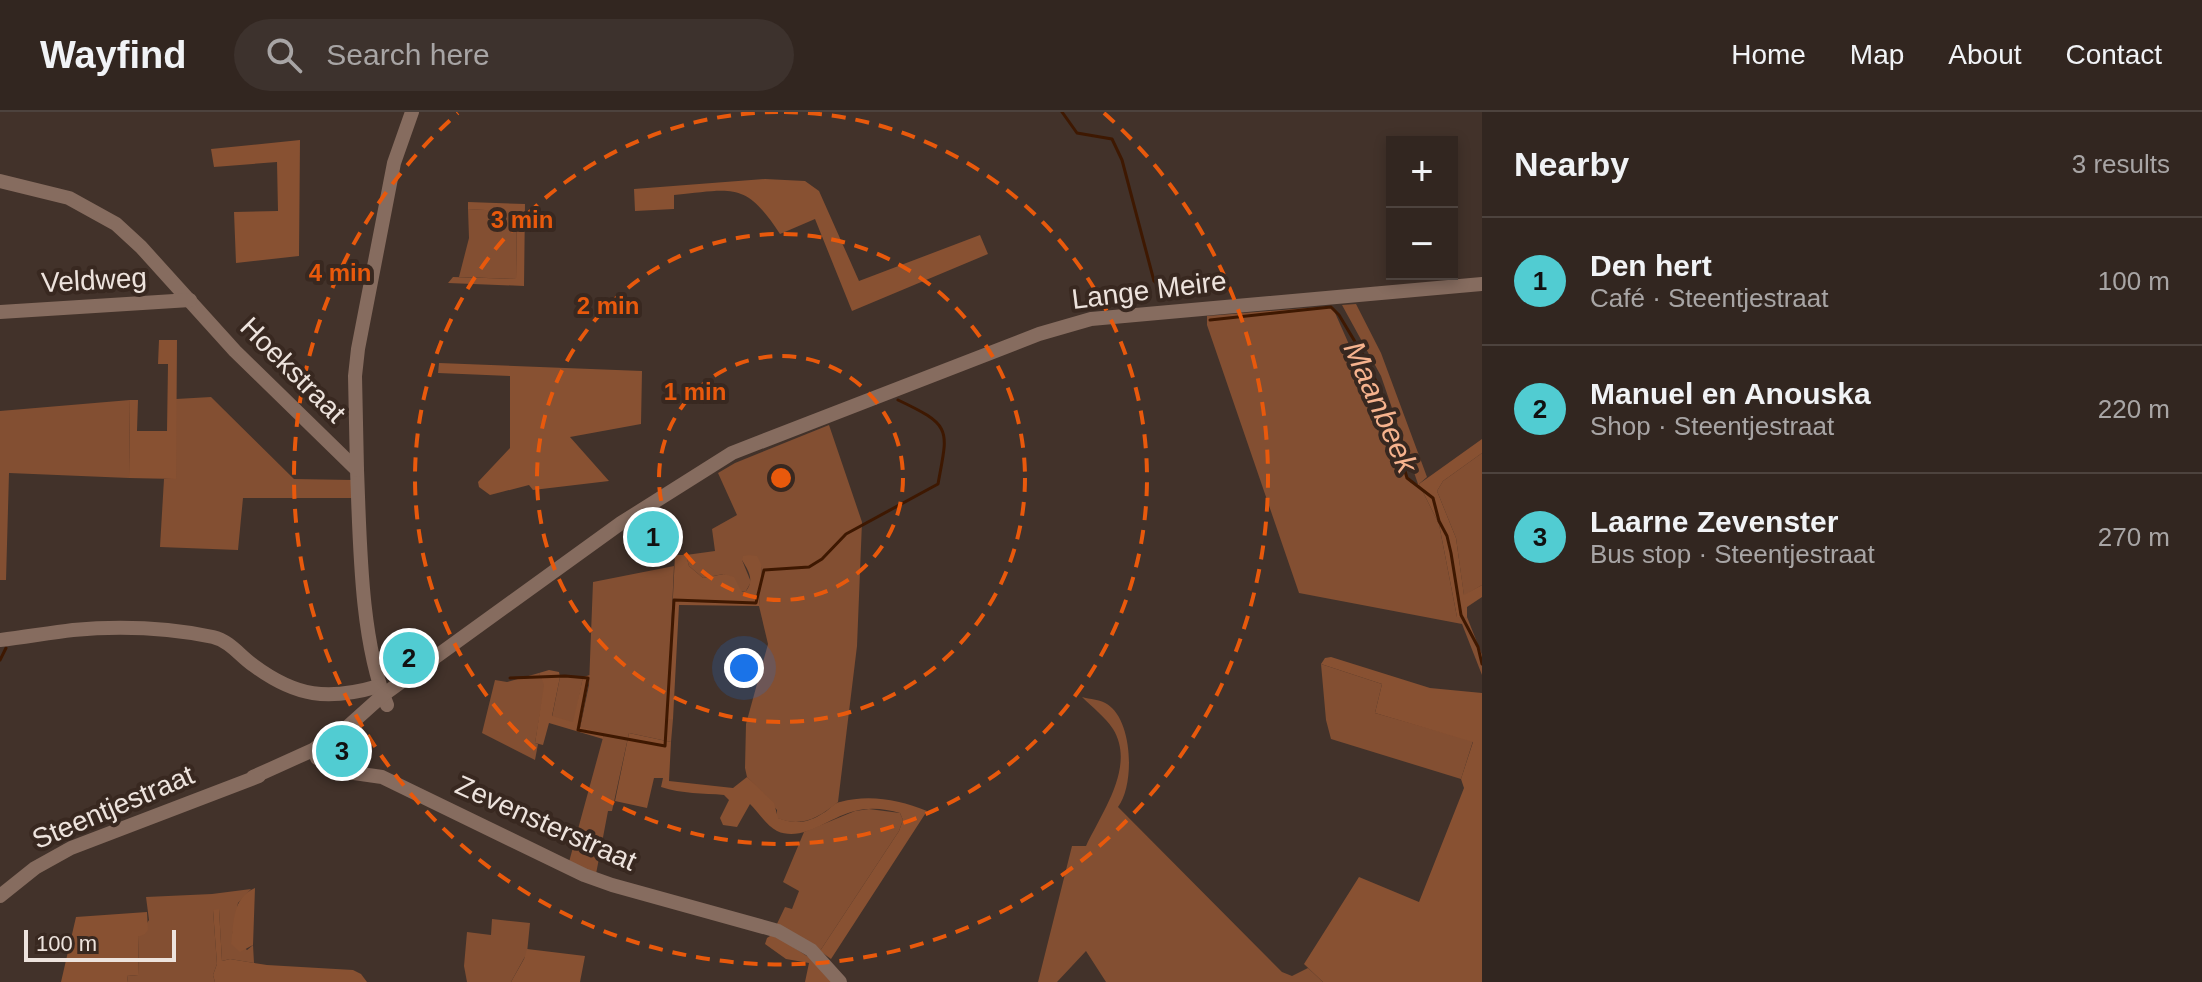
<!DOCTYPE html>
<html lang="en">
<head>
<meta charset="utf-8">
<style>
	body { margin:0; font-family:Arial,sans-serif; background:#3d322d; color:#f1f3f6 }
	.controls { position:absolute; right:24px; top:24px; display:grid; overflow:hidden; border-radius:0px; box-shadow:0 4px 12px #0003 }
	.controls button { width:72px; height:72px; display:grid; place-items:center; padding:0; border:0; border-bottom:2px solid #4d433e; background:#322620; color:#f1f3f6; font:40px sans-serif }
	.scale { position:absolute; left:24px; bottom:20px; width:152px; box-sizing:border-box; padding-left:8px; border:4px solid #ede3dd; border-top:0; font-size:22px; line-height:28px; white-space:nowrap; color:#ede3dd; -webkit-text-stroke:6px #382820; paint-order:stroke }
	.you { position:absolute; left:744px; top:556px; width:28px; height:28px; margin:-20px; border:6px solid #fff; border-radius:50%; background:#1a73e8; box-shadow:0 0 0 12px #1a73e833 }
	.badge { display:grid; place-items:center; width:52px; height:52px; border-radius:50%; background:#51ccd2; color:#111; font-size:26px; font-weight:700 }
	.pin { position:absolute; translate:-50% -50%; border:4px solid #fff; box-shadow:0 2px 8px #0006 }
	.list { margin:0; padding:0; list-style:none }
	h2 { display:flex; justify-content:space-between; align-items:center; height:104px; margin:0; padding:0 32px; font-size:34px }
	h2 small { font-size:26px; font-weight:400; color:#a8a5a5 }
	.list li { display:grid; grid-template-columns:52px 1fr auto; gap:24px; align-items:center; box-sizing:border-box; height:128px; padding:0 32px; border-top:2px solid #4d433e }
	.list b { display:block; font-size:30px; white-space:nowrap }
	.list p { margin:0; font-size:26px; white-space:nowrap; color:#a8a5a5 }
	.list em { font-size:26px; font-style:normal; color:#a8a5a5 }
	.icon { flex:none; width:44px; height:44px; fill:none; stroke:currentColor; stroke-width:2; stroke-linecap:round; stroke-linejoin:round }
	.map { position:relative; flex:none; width:1482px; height:870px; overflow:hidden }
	header { display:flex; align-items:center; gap:48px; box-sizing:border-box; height:112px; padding:0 40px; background:#322620; border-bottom:2px solid #4d433e }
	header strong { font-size:38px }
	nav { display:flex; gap:44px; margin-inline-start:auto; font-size:28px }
	.search { width:560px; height:72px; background:#3d322d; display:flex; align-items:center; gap:20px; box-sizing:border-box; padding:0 28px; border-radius:44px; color:#a8a5a5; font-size:30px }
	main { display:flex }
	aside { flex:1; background:#322620 }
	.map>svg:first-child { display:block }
	.green { fill:#834f32 }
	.forest { fill:#885132 }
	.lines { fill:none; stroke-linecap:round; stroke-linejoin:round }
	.stream { stroke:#3e1801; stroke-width:3 }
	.minor { stroke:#866c5f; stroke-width:14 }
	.ring { fill:none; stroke:#e8590c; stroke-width:4; stroke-dasharray:14 10 }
	.labels { text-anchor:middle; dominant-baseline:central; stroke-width:8; stroke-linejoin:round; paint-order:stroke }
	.street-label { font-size:28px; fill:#ede3dd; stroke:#382820 }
	.water-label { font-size:30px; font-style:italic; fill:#f6b38e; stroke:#382820 }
	.centre { fill:#e8590c; stroke:#382820; stroke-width:4 }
	.ring-label { font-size:24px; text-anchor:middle; font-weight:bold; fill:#e8590c; stroke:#382820; stroke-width:8; stroke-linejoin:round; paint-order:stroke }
</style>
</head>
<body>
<header>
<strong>Wayfind</strong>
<div class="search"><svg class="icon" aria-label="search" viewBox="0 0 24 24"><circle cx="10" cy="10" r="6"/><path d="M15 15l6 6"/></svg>Search here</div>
<nav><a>Home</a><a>Map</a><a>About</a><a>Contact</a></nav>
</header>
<main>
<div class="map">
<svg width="1482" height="870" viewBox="0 0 1482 870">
	<rect width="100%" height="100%" fill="#42322a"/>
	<g class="green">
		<polygon points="468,97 517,99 516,167 459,165 469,126"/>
		<polygon points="1356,192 1381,241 1427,365 1419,372 1439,412 1457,505 1467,505 1482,543 1482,563 1462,512 1299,481 1207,213 1207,204 1332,194 1359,255 1372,257 1406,363 1411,371 1418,372 1381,264 1342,193"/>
		<polygon points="211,285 294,367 353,368 353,386 243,386 238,438 160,435 164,367 176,366 176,287"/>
		<polygon points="130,288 129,366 9,361 6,468 0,468 0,299"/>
		<path d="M 829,313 L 862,410 L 857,534 L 838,690 C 818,706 802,716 777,706 L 777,698 L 747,665 L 745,656 L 746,612 L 768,532 L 759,494 L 762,454 L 742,448 L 751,470 L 746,479 L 741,480 L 737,472 L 724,462 L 703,466 L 689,454 L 686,443 L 715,439 L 712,417 L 737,403 L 718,361 L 735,351 Z"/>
		<polygon points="1482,341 1482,473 1464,484 1456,426 1437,379 1443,369"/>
		<polygon points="674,454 667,607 673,607 671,630 629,621 612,699 608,699 596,762 569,750 604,622 580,616 589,573 593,470"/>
		<polygon points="1321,552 1382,572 1375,601 1473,629 1461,667 1331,627 1326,608"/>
		<polygon points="539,561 545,573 535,631 538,632 535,648 482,621 495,568 507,570"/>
		<polygon points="560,565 583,565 574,611 552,605"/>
		<path d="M 1082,585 C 1089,587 1102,588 1107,592 C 1133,608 1135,673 1118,695 L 1282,860 L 1292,864 L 1308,856 L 1323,870 L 1106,870 L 1086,839 L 1057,870 L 1038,870 L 1072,734 L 1086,734 C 1102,700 1136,654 1113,617 C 1105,605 1092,595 1082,585 Z"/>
		<polygon points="869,697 900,701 903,708 899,719 820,839 776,814 785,795 792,797 799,779 783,770 804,720 855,699"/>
		<polygon points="251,777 238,791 232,824 247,838 253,833 254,851 230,847 222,849 219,798 213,798 217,852 213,863 215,870 127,870 128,863 139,864 138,825 149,808 146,785 212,782"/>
		<polygon points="492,807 530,811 527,841 511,870 467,870 464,854 467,820 491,823"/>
	</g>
	<g class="forest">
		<polygon points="300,28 299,144 236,151 234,100 278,99 277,50 214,55 211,37"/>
		<path d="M 765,67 L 805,69 L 819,79 L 859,169 L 980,123 L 988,142 L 852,199 L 815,107 L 780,122 C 745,68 732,78 674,83 L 674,97 L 635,99 L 634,77 Z"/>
		<polygon points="468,90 525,92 524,174 448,171 453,165 516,167 517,100 468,97"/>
		<polygon points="159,228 177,228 176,367 129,366 130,288 138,288 137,319 167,319 168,252 158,252"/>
		<polygon points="439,251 642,259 641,312 570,325 609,369 533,378 529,373 490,383 479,375 478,370 510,336 510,264 438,261"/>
		<polygon points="1482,327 1482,341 1443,369 1437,379 1456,426 1464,483 1482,473 1482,485 1467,495 1467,505 1457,505 1439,412 1419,372"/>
		<path d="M 749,443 L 757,444 L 762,454 L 759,494 L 679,493 L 673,607 L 667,607 L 675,443 L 686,443 L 689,454 L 703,466 L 724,462 L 734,465 L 742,480 L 746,479 C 755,468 748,458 742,448 L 743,444 Z"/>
		<polygon points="1331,545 1430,576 1482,581 1482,870 1323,870 1304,852 1359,765 1419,790 1464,676 1461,667 1473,630 1375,601 1382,572 1321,552 1325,546"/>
		<polygon points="549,558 559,560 560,565 552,604 573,610 583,565 590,563 580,615 604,621 603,627 549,611 543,633 535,631 544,573 539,561"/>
		<path d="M 629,621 L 671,630 L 669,669 L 733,676 L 747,665 L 774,691 L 778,706 C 796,713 808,711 825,700 C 830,697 834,691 840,690 C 870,682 899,688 927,699 L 831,847 L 820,839 L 899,719 L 903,708 L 900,701 C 886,697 870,695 855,699 C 831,704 803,731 777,719 C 767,714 758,700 750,692 L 737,715 L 723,713 L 720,706 L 729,688 L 724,683 C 703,681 682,682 661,675 L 663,666 L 654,666 L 647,696 L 615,689 Z"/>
		<path d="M 255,776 L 253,833 L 240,840 L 231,832 C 234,810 232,786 255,776 Z"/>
		<polygon points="219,797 222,849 230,847 267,853 353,858 361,862 367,870 215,870 213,863 217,852 213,798"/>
		<polygon points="147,800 148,818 145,822 138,825 139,864 128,863 127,870 61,870 76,805"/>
		<polygon points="773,822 813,848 833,870 805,870 809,851 786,847 765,832 767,826"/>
		<polygon points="527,837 585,844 580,870 511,870 524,847"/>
	</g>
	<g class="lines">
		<g class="stream">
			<polyline points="1062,0 1077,21 1112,27 1122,48 1154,169 1171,186"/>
			<polyline points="1210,208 1331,195 1339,203 1369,253 1385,291 1407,366 1433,386 1439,409 1447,424 1451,441 1461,503 1478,535 1482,552"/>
			<polyline points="0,548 6,536"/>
			<path d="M 510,566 L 565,564 L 588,566 L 578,618 L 665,634 L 674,488 L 756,491 L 764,458 L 809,455 L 822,447 L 846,422 L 938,372 C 948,317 953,314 898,288"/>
		</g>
		<g class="minor">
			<path d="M 0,69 L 69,86 L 116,112 L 141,135 L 235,239 L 357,358 C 360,429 360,527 387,593"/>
			<polyline points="0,200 190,188"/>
			<polyline points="357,358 355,264 358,237 394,51 412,0"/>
			<path d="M 0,528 C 24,525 49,521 73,518 C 118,514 169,516 213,525 C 230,529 240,544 253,553 C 296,585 328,589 379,574"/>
			<polyline points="318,634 340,659 382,665 584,763 612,773 778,819 811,838 840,870"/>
			<polyline points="317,646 356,619"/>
			<polyline points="253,665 313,638 344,618 383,583 621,411 732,341 1039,222 1091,207 1482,172"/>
			<polyline points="0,784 35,756 71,736 259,664"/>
		</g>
	</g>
	<g class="ring">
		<circle cx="781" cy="366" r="122"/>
		<circle cx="781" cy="366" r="244"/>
		<path d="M784 0A366 366 0 1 1 778 0"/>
		<path d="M1104 1A487 487 0 1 1 458 1"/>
	</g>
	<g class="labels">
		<g class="street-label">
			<text transform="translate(94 168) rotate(-3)">Veldweg</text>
			<text transform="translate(1149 178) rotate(-7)">Lange Meire</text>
			<text transform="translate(293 258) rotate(45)">Hoekstraat</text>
			<text transform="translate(113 695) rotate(-23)">Steentjestraat</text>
			<text transform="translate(546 711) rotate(24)">Zevensterstraat</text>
		</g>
		<g class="water-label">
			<text transform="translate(1381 295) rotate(66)">Maanbeek</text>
		</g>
	</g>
	<circle cx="781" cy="366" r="12" class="centre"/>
	<g class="ring-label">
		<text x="522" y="116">3 min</text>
		<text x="340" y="169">4 min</text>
		<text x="608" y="202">2 min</text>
		<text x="695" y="288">1 min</text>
	</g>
</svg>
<div class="controls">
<button>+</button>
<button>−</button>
</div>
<div class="scale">100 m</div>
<div class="you"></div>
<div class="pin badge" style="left:653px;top:425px">1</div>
<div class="pin badge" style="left:409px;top:546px">2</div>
<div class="pin badge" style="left:342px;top:639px">3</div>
</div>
<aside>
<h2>Nearby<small>3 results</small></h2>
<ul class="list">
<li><span class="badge">1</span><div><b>Den hert</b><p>Café · Steentjestraat</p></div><em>100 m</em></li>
<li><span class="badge">2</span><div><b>Manuel en Anouska</b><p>Shop · Steentjestraat</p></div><em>220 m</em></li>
<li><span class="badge">3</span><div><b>Laarne Zevenster</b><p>Bus stop · Steentjestraat</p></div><em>270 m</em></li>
</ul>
</aside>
</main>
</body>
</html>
